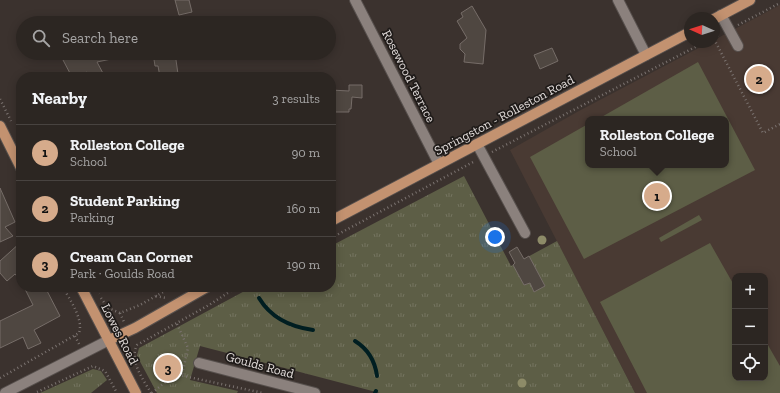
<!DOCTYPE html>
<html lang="en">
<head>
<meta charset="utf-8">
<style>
	body { margin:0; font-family:"Zilla Slab",serif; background:#38322f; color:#f1f3f6 }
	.controls { position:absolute; right:12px; bottom:12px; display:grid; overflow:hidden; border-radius:8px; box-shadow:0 2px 10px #0003 }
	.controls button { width:36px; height:36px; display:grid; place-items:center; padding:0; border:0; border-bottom:1px solid #484340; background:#2c2622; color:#f1f3f6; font:20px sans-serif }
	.compass { position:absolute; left:684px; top:12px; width:36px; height:36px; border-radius:50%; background:#2c2622; box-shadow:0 2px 10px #0003; rotate:273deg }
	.you { position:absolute; left:495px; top:237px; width:14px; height:14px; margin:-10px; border:3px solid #fff; border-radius:50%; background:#1a73e8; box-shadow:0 0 0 6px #1a73e833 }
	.badge { display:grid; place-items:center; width:26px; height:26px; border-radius:50%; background:#d6ab8b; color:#111; font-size:13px; font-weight:700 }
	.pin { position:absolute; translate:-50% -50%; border:2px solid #fff; box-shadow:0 1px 4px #0006 }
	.popup { position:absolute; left:585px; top:116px; width:144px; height:52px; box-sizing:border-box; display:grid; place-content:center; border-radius:8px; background:#2c2622; filter:drop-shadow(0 1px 3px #0005); font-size:13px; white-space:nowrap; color:#a6a5a5 }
	.popup b { font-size:15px; color:#f1f3f6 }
	.popup::after { content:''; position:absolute; left:50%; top:100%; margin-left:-8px; border:8px solid transparent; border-top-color:#2c2622 }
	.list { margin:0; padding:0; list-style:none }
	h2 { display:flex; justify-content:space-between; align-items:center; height:52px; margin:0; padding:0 16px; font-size:17px }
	h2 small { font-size:13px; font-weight:400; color:#a6a5a5 }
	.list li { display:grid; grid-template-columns:26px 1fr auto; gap:12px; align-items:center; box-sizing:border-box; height:56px; padding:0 16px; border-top:1px solid #484340 }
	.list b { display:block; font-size:15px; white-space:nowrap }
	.list p { margin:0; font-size:13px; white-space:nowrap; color:#a6a5a5 }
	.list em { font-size:13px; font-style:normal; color:#a6a5a5 }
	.icon { flex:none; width:22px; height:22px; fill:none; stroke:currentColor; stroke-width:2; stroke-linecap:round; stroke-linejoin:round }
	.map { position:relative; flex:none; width:780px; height:393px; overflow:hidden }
	.search { position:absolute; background:#2c2622; box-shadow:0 2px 10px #0003; left:16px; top:16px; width:320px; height:44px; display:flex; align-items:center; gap:10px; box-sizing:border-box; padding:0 14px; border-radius:22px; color:#a6a5a5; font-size:15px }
	.panel { position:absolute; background:#2c2622; box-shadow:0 2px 10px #0003; left:16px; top:72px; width:320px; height:220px; border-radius:16px }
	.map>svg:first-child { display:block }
	.built { fill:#493a33; fill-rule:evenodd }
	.grass { fill:#5d5e46 }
	.park { fill:url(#park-tufts) }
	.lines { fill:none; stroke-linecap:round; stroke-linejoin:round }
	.stream { stroke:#001e21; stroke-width:4 }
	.building { fill:#4f4741; stroke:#766d68 }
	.minor-casing { stroke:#57504d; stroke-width:12 }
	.major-casing { stroke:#57504d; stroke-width:12 }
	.path { stroke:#7b7370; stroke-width:2.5; stroke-dasharray:1 3; stroke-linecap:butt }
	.minor { stroke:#8b817d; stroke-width:10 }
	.major { stroke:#c39270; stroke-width:10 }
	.tree { fill:#8d8b68 }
	.labels { text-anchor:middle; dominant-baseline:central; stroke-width:3.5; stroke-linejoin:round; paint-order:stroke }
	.street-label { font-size:13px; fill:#e1dbd9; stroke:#1f1b19 }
</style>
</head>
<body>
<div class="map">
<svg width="780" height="393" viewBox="0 0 780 393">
	<defs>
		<pattern id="park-tufts" width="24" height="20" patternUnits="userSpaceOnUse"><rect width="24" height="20" fill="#5d5e46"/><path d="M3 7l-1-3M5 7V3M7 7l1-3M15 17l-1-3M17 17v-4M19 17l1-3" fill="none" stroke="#747460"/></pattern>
	</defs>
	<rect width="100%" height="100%" fill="#3b322e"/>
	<path class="built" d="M 780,5 L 780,393 L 635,393 L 510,150 L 577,112 L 710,42 L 714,42 L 714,40 ZM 588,119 L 726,119 L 726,165 L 588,165 ZM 735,276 L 765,276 L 765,378 L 735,378 Z"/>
	<g class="grass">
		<polygon points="698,62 755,170 584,259 530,157 588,124 588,165 726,165 726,119 598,119"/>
		<polygon points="699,215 702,220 661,242 659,238"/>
		<polygon points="710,243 735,287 735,378 765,378 765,340 780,366 780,393 647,393 600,302"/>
	</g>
	<g class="park">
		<polygon points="464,176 511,266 557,241 635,393 380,393 200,346 190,380 238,391 237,393 157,393 137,356 139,348 252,287 331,287 331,246"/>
		<polygon points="93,369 101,371 107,380 91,393 40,393"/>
	</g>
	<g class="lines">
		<g class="stream">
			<path d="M 259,298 C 271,318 291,327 313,330"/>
			<path d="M 355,341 C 368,349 375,361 377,376"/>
			<polyline points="375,393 376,391"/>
		</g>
	</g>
	<g class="building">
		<polygon points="175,0 189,0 192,12 179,15"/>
		<polygon points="472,6 486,30 483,64 464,62 465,54 460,49 460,44 467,38 457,21 463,17 461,13"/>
		<polygon points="552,48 558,61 540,69 534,55"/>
		<polygon points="77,53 116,53 116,58 97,62 105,77 89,77 87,72 77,77 72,77 63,60"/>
		<polygon points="153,53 175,53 178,74 160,77 158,66 155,66"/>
		<polygon points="349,85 362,85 362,98 352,97 351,109 349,109 349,112 331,112 331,90 349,91"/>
		<polygon points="0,188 15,222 5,227 13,236 0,242"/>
		<polygon points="21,242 21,281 15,274 7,281 0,273 0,261"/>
		<polygon points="517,247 524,259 529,256 545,286 534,292 530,283 524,285 513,265 515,263 509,252"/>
		<polygon points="24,287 45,287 60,316 34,330 41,343 28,349 23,337 0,348 0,321 33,305"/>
	</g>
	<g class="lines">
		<g class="minor-casing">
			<g id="minor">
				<polyline points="355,0 439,164"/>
				<polyline points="618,0 646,55"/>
				<polyline points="721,15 738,46"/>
				<polyline points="477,144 525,233"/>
				<polyline points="199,363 315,393"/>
				<polyline points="5,393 109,340"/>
			</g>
		</g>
		<g class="major-casing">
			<g id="major">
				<polyline points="714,19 750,0"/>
				<polyline points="0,126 21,168"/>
				<polyline points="331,221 690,32"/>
				<polyline points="81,287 136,393"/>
				<polyline points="109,340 135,328 207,287"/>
			</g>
		</g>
		<g class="path">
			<polyline points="738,25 780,3"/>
			<polyline points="714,37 721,34"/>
			<polyline points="714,39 763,133 780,124"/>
			<polyline points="0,99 11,121"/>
			<polyline points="492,152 705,42"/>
			<polyline points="331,238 475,161"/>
			<polyline points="95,287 99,294"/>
			<polyline points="156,296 166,298"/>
			<polyline points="101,298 108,308 120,313 140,305 172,287"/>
			<polyline points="120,313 124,322"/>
			<polyline points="177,324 188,348 182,375"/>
			<polyline points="75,336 79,344"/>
			<path d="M 0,378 L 79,333 C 84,319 69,299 63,287"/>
			<polyline points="37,392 93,366 105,371 117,393"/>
			<path d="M 151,393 C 143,379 129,361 137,345 L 209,305 L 237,287"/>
			<polyline points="152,393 169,379 179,375 263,393"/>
		</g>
		<use href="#minor" class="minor"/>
		<use href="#major" class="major"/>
	</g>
	<g class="tree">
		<circle cx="542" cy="240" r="4.5"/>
		<circle cx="522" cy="383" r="4.5"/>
	</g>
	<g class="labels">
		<g class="street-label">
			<text transform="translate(409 76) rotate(63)">Rosewood Terrace</text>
			<text transform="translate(504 115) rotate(-28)">Springston - Rolleston Road</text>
			<text transform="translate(120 334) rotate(63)">Lowes Road</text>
			<text transform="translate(260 365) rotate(15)">Goulds Road</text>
		</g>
	</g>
</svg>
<div class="controls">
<button>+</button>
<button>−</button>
<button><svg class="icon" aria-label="locate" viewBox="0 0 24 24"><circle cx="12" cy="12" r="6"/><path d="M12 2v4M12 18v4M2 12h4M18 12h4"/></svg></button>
</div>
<svg class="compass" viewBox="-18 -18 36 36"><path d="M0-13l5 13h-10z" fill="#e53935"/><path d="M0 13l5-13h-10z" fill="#a6a5a5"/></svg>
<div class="you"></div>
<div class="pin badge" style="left:657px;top:196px">1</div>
<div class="popup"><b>Rolleston College</b>School</div>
<div class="pin badge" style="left:759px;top:79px">2</div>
<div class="pin badge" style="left:168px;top:368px">3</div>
<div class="search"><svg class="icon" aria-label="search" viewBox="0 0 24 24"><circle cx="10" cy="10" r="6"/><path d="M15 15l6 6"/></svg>Search here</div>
<section class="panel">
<h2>Nearby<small>3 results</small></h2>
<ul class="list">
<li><span class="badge">1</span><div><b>Rolleston College</b><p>School</p></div><em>90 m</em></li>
<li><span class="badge">2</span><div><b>Student Parking</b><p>Parking</p></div><em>160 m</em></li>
<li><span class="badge">3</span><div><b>Cream Can Corner</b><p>Park · Goulds Road</p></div><em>190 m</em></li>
</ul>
</section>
</div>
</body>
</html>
